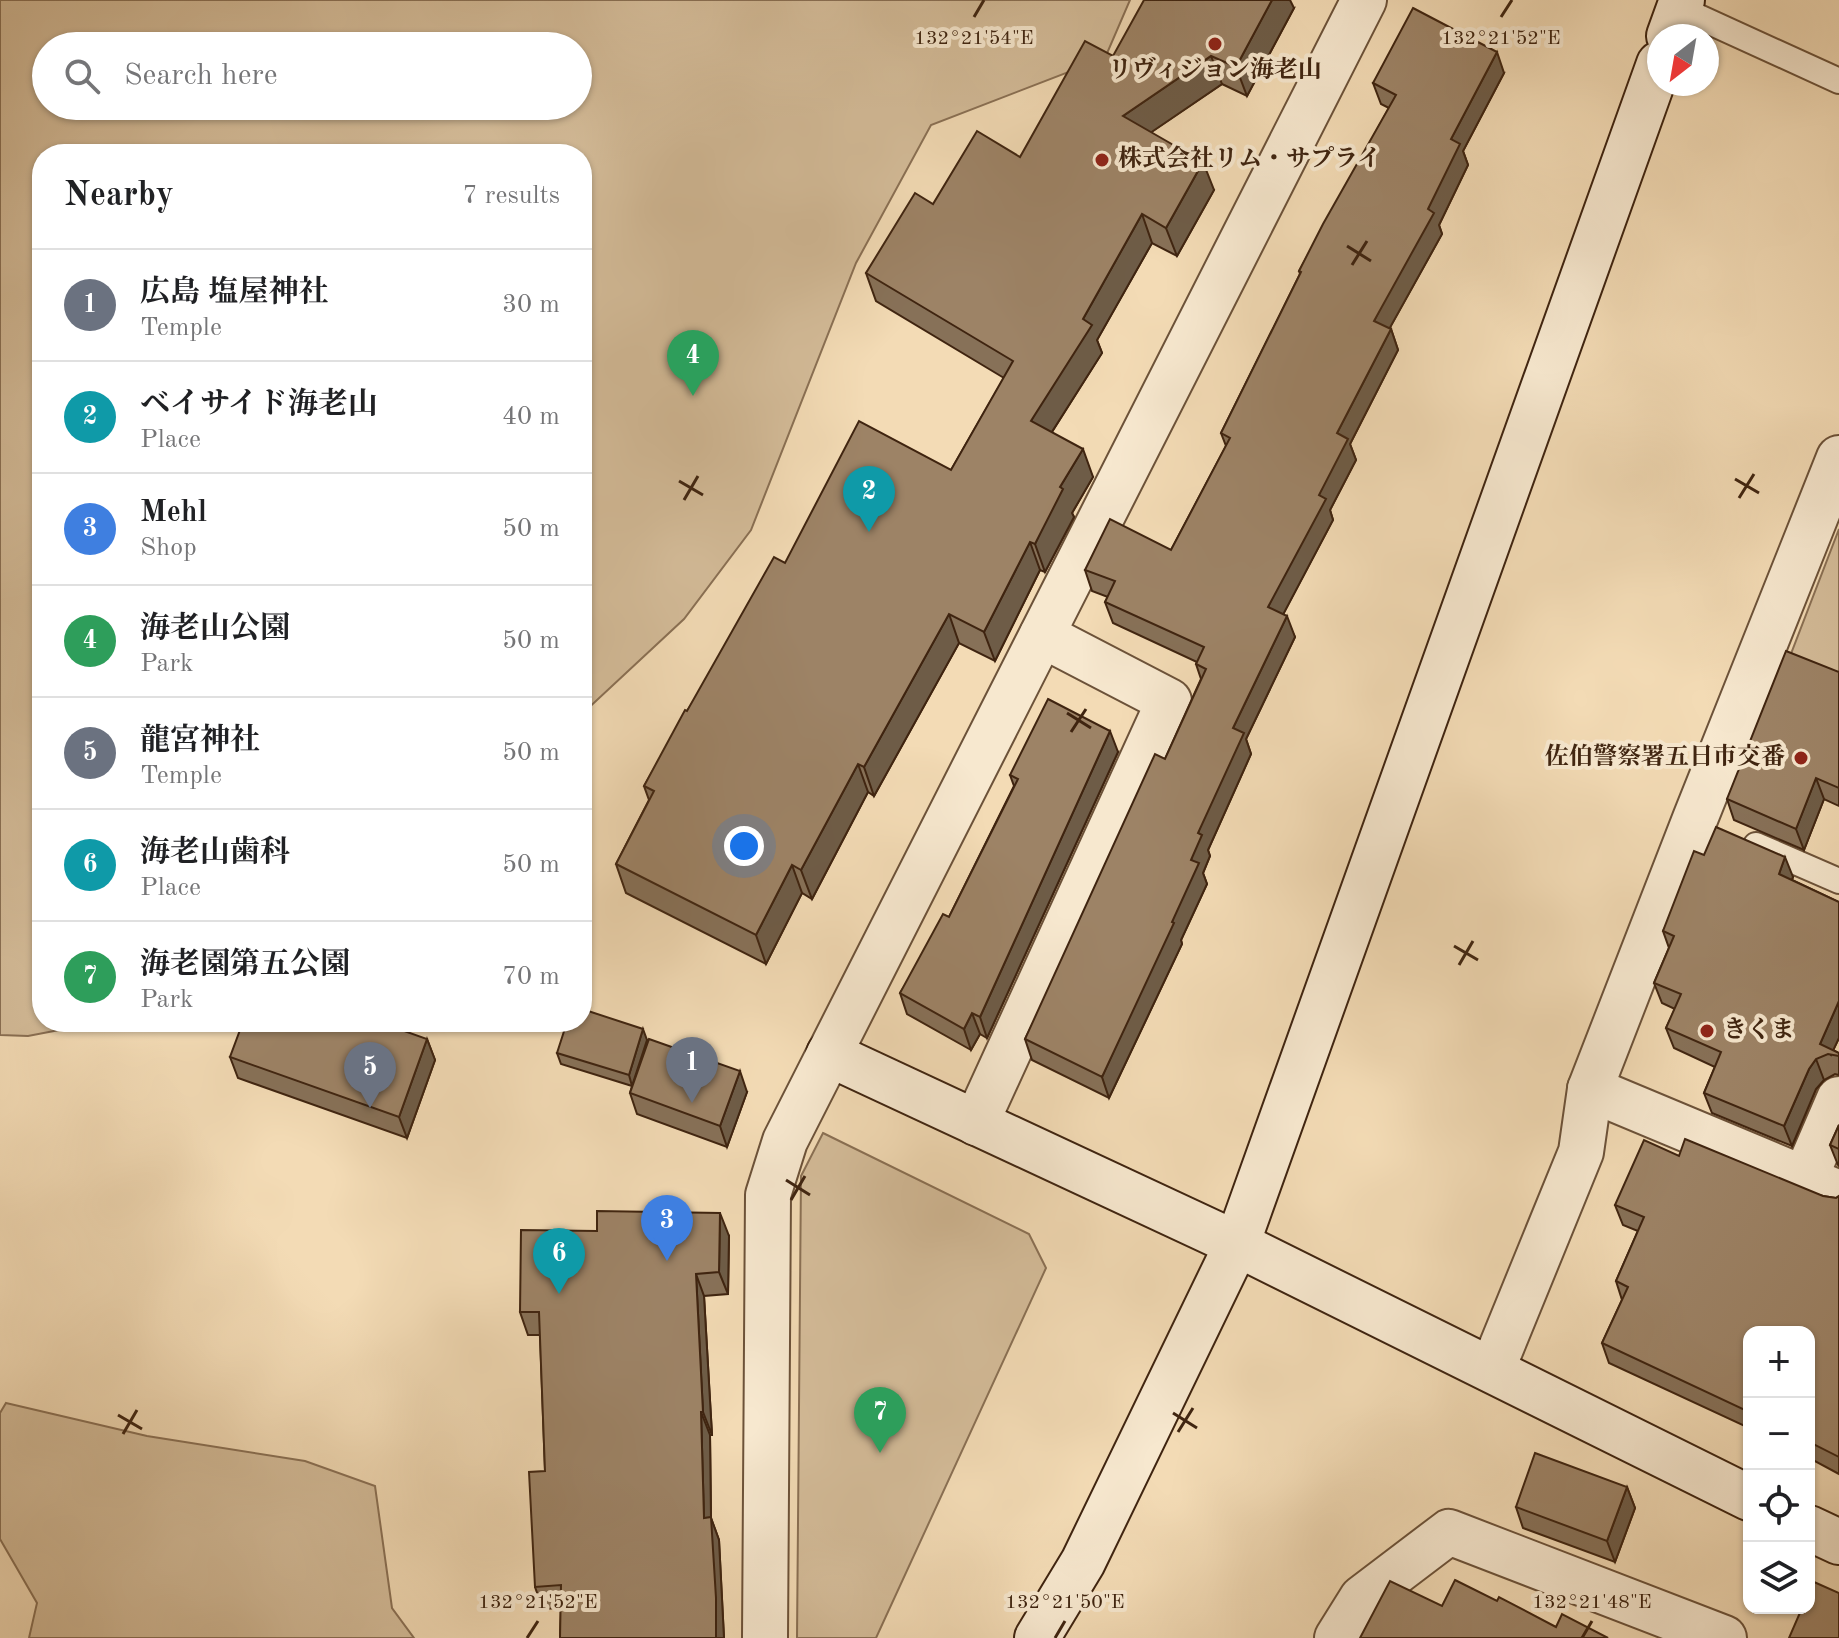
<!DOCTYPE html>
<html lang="en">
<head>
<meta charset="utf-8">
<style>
	body { margin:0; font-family:"Old Standard TT","Noto Serif JP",serif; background:#f6f6f6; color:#202124 }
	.controls { position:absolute; right:24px; bottom:24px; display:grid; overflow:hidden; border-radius:16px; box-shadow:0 2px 6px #0004 }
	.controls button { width:72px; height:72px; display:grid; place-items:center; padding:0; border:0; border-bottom:2px solid #e0e0e0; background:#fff; color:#202124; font:40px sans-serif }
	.compass { position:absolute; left:1647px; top:24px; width:72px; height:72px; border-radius:50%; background:#fff; box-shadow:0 2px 6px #0004; rotate:211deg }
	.you { position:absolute; left:744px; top:846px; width:28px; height:28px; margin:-20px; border:6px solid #fff; border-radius:50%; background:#1a73e8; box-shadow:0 0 0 12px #1a73e833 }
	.badge { display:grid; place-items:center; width:52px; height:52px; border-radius:50%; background:#8f2418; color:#fff; font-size:26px; font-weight:700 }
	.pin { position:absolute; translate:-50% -66px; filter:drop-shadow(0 2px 4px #0008) }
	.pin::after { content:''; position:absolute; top:42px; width:28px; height:24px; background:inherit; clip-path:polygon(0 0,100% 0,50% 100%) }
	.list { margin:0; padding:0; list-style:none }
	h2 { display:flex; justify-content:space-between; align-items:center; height:104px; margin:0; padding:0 32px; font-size:34px }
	h2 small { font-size:26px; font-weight:400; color:#757577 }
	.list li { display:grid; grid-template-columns:52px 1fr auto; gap:24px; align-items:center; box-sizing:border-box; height:112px; padding:0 32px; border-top:2px solid #e0e0e0 }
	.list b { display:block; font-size:30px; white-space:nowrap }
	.list p { margin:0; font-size:26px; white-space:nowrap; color:#757577 }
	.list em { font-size:26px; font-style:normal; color:#757577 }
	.icon { flex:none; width:44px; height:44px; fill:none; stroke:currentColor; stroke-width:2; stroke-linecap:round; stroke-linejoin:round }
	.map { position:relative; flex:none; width:1839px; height:1638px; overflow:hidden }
	.search { position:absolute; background:#fff; box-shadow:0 2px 6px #0004; left:32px; top:32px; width:560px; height:88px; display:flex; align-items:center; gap:20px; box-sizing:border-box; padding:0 28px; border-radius:44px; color:#757577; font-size:30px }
	.panel { position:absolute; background:#fff; box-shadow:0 2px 6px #0004; left:32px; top:144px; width:560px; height:888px; border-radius:32px }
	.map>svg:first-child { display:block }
	.green { fill:#d4bc99; stroke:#8a7054; stroke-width:2; fill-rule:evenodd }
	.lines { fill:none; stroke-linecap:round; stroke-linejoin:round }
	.lane-casing { stroke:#6c5239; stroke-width:28 }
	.street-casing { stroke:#6c5239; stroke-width:48 }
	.secondary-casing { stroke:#3f2410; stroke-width:48 }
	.lane { stroke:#f7e8cf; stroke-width:24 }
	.street { stroke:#f7e8cf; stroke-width:44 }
	.secondary { stroke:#f7e8cf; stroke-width:44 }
	.wall { fill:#877158; stroke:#3f2410; stroke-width:2 }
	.shaded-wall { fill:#6e5c47; stroke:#3f2410; stroke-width:2 }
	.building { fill:#9d8366; stroke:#3f2410; stroke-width:2 }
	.ticks { fill:none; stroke:#3f2410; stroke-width:3 }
	.poi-dot { fill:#8f2418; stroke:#f7e8cf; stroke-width:3 }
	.labels { text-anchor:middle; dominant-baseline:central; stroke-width:8; stroke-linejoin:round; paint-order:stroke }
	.poi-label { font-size:24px; font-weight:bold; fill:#3f2410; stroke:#f7e8cf; text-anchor:start }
	.ticks-label { font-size:20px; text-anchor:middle; fill:#3f2410; stroke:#f7e8cf; stroke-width:8; stroke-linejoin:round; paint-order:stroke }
</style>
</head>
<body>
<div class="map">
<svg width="1839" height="1638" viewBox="0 0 1839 1638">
	<rect width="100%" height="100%" fill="#f3dbb5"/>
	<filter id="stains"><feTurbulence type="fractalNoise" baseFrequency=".0025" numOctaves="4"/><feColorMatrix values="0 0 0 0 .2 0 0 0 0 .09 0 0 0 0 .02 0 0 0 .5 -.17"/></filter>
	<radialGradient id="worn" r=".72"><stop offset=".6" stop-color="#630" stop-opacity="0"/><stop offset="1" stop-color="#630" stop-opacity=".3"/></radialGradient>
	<g class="green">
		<path d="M 0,0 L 1130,0 L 1105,58 L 931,125 L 856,263 L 751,530 L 684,619 L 582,714 L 582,154 L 42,154 L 42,1022 L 101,1022 L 28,1036 L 0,1035 ZM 46,46 L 578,46 L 578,106 L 46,106 Z"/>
		<polygon points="1839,529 1839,679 1789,659"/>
		<polygon points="823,1133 1029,1234 1046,1268 876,1638 797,1638 801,1176"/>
		<polygon points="6,1403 147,1436 305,1461 375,1486 392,1608 414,1638 29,1638 37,1603 0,1539 0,1413"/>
	</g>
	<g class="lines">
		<g class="lane-casing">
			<g id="lane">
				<polyline points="1679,8 1839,81"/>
				<polyline points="1756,845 1839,881"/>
			</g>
		</g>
		<g class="street-casing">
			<g id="street">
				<polyline points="1590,1089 1839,1193"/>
				<polyline points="976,1123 1169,701 1042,635"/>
				<polyline points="1805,1178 1839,1099"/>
				<polyline points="1492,1370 1581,1152 1590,1089 1695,819 1839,458"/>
				<polyline points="765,1638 768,1195 785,1141 1364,0"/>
				<polyline points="1337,1638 1362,1598 1449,1532 1724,1638"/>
			</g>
		</g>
		<g class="secondary-casing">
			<g id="secondary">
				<polyline points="1669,36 1682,0"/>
				<polyline points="829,1054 1237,1244 1749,1498"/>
				<polyline points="1809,1528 1839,1542"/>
				<polyline points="1037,1638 1083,1562 1237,1244 1659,64"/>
			</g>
		</g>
		<use href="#lane" class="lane"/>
		<use href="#street" class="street"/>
		<use href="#secondary" class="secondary"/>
	</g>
	<g class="wall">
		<polygon points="1294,8 1247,96 1222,84 1151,132 1214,190 1177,256 1152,243 1097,340 1102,353 1052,432 1093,477 1072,513 1074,517 1045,572 1040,570 995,661 959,643 874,796 868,792 812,899 802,893 766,964 626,893 616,864 649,800 644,786 687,711 785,563 951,470 1004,378 876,301 866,273 933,204 1020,157 1113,56"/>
		<polygon points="1504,73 1463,151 1468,165 1439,225 1442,234 1389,329 1391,329 1398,350 1350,444 1356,460 1330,510 1333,520 1283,614 1295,637 1246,739 1251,754 1208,850 1210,856 1203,873 1207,884 1181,940 1182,944 1109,1098 1032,1060 1025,1039 1165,759 1201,679 1196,664 1197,662 1113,623 1105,602 1108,597 1092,591 1085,570 1171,550 1226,446 1221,433 1300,274 1299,271 1389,108 1381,104 1373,83"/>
		<polygon points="1839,672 1839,806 1824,799 1804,850 1734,820 1727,799"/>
		<polygon points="1118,752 987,1038 980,1034 971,1050 907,1014 900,993 949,917 1014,786 1010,775"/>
		<polygon points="1704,855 1793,877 1792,880 1839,902 1839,1038 1833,1050 1839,1053 1839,1075 1835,1074 1824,1080 1816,1089 1792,1146 1712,1113 1704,1093 1715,1067 1674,1048 1666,1028 1675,1009 1662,1003 1654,983 1669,948 1663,931"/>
		<polygon points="475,1022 489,1022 487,1027"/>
		<polygon points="427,1039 435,1060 407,1138 238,1078 230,1057"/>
		<polygon points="647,1040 634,1083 747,1092 727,1147 637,1114 630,1093 632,1086 561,1064 557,1053"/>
		<polygon points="1839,1125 1839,1166 1838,1165 1830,1145"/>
		<polygon points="1679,1156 1823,1196 1836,1198 1839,1196 1839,1474 1809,1458 1809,1332 1749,1332 1749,1428 1609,1363 1602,1343 1622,1300 1616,1281 1638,1231 1623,1225 1615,1205"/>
		<polygon points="729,1236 728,1294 704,1296 712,1435 710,1435 711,1518 719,1540 724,1638 560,1638 561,1608 543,1609 535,1587 545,1471 540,1335 528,1335 520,1312"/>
		<polygon points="1627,1487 1635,1508 1615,1562 1523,1528 1516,1507"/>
	</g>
	<g class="shaded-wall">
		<polygon points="1272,0 1290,0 1294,8 1247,96 1236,67"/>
		<polygon points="1497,52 1504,73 1463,151 1468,165 1439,225 1442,234 1382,342 1374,321 1428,209 1451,139"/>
		<polygon points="1211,56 1222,84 1134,144 1123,116"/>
		<polygon points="1203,162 1214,190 1177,256 1166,228"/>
		<polygon points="1142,214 1152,243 1097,340 1102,353 1041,449 1031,421 1083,319"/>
		<polygon points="1391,329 1398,350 1350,444 1356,460 1330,510 1333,520 1276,628 1268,607 1319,495 1337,433"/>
		<polygon points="1083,449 1093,477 1072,513 1074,517 1045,572 1035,544 1060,487"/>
		<polygon points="1030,542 1040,570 995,661 984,632"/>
		<polygon points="949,614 959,643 874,796 864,767"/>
		<polygon points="1287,616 1295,637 1246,739 1251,754 1208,850 1210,856 1203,873 1207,884 1181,940 1182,944 1109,1098 1102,1077 1172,922 1191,860 1198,833 1233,728"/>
		<polygon points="1110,731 1118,752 987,1038 980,1017"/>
		<polygon points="858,764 868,792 812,899 801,870"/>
		<polygon points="1816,778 1824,799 1804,850 1796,829"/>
		<polygon points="1785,857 1793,877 1786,894 1779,874"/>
		<polygon points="792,865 802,893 766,964 756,935"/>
		<polygon points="1839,1001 1839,1038 1831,1055 1820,1044"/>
		<polygon points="972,1013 980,1034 971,1050 964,1029"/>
		<polygon points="643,1029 647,1040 632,1086 629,1075"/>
		<polygon points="427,1039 435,1060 407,1138 399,1117"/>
		<polygon points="1816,1059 1824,1080 1816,1089 1792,1146 1784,1126 1809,1069"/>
		<polygon points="740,1071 747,1092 727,1147 720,1126"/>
		<polygon points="720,1213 729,1236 728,1294 719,1272"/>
		<polygon points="696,1274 704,1296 712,1435 703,1412"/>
		<polygon points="701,1412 710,1435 711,1518 719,1540 724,1638 716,1638 704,1518"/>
		<polygon points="1627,1487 1635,1508 1615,1562 1607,1541"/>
	</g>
	<g class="building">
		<polygon points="1144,0 1272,0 1236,67 1211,56 1123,116 1203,162 1166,228 1142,214 1083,319 1092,325 1031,421 1083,449 1060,487 1063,489 1035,544 1030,542 984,632 949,614 864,767 858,764 801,870 792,865 756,935 616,864 654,791 644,786 685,710 687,711 774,557 785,563 859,421 951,470 1013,361 866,273 915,193 933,204 977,131 1020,157 1085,41 1113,56"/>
		<polygon points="1413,8 1497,52 1451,139 1460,144 1428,209 1434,213 1374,321 1391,329 1337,433 1348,439 1319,495 1326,499 1268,607 1287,616 1233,728 1244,733 1198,833 1202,835 1191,860 1199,863 1172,922 1174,923 1102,1077 1025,1039 1155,754 1165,759 1206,669 1196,664 1204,647 1105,602 1115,581 1085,570 1110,519 1171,550 1230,438 1221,433 1301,272 1299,271 1323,224 1396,95 1373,83"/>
		<polygon points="1786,651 1839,672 1839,788 1816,778 1796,829 1727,799"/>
		<polygon points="1048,699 1110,731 980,1017 972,1013 964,1029 900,993 943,914 949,917 1018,779 1010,775"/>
		<polygon points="1716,827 1785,857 1779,874 1839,902 1839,1001 1820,1044 1839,1053 1839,1056 1828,1054 1816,1059 1809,1069 1784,1126 1704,1093 1721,1052 1666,1028 1681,994 1654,983 1674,936 1663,931 1694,851 1704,855"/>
		<polygon points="582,1009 643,1029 629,1075 557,1053 567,1022 582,1022"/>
		<polygon points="243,1022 379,1022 427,1039 399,1117 230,1057"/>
		<polygon points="649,1039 740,1071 720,1126 630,1093"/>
		<polygon points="1839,1125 1839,1149 1830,1145"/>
		<polygon points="1685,1139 1823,1196 1836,1198 1839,1196 1839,1457 1809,1442 1809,1332 1749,1332 1749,1412 1602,1343 1628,1287 1616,1281 1644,1217 1615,1205 1644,1140 1679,1156"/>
		<polygon points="597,1211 720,1213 719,1272 696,1274 703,1412 701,1412 704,1518 711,1517 716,1598 716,1638 560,1638 561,1585 535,1587 529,1472 545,1471 539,1312 520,1312 521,1230 597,1231"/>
		<polygon points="1535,1453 1627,1487 1607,1541 1516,1507"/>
		<polygon points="1455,1580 1497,1601 1499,1597 1556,1627 1562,1614 1608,1638 1360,1638 1390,1581 1442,1606"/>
		<polygon points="1814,1582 1839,1593 1839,1638 1789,1638 1802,1608 1809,1608 1809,1593"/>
	</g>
	<path class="ticks" d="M 974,17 L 984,0M 1501,17 L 1512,0M 1347,246 L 1371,261M 1352,265 L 1367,241M 1735,479 L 1759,493M 679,481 L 703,495M 1739,498 L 1754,474M 684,500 L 698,476M 1067,713 L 1091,728M 1071,732 L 1086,709M 1454,946 L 1478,960M 1459,965 L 1473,941M 786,1180 L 810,1195M 791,1200 L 805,1176M 1173,1413 L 1197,1428M 118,1415 L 142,1429M 1178,1432 L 1193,1408M 123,1434 L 137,1410M 527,1638 L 538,1621M 1055,1638 L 1065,1621M 1582,1638 L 1592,1621"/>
	<g class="poi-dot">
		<circle cx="1215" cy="44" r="8"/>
		<circle cx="1102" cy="160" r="8"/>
		<circle cx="1801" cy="758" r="8"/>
		<circle cx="1707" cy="1031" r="8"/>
	</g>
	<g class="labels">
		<g class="poi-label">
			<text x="1215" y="71" text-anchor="middle">リヴィジョン海老山</text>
			<text x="1118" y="160">株式会社リム・サプライ</text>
			<text x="1785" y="758" text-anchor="end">佐伯警察署五日市交番</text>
			<text x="1723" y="1031">きくま</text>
		</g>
	</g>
	<g class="ticks-label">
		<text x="974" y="44">132°21'54"E</text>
		<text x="1501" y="44">132°21'52"E</text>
		<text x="538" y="1608">132°21'52"E</text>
		<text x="1065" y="1608">132°21'50"E</text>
		<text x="1592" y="1608">132°21'48"E</text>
	</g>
	<rect width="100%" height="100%" filter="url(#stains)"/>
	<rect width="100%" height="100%" fill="url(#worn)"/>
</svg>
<div class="controls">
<button>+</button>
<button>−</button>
<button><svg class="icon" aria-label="locate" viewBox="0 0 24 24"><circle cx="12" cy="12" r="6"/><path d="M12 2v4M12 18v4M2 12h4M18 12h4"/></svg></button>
<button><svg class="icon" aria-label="layers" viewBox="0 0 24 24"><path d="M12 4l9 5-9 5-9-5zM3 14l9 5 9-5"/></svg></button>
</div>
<svg class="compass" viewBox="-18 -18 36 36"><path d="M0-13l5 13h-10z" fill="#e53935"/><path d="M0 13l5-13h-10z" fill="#757577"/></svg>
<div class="you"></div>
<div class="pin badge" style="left:692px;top:1103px;background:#6b7280">1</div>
<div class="pin badge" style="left:869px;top:532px;background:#0f9aa8">2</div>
<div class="pin badge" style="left:667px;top:1261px;background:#3f7fe0">3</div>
<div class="pin badge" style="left:693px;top:396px;background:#2e9e5b">4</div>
<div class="pin badge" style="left:370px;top:1108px;background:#6b7280">5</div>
<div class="pin badge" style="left:559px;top:1294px;background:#0f9aa8">6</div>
<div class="pin badge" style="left:880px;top:1453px;background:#2e9e5b">7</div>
<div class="search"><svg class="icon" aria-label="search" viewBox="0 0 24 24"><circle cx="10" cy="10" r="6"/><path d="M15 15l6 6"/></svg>Search here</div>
<section class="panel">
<h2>Nearby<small>7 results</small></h2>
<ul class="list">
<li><span class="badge" style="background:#6b7280">1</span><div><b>広島 塩屋神社</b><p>Temple</p></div><em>30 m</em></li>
<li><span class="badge" style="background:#0f9aa8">2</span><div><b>ベイサイド海老山</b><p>Place</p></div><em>40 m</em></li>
<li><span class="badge" style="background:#3f7fe0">3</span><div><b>Mehl</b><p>Shop</p></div><em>50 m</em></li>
<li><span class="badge" style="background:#2e9e5b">4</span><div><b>海老山公園</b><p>Park</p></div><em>50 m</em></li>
<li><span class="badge" style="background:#6b7280">5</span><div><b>龍宮神社</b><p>Temple</p></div><em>50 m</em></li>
<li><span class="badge" style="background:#0f9aa8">6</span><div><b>海老山歯科</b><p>Place</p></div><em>50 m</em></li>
<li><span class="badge" style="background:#2e9e5b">7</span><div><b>海老園第五公園</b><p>Park</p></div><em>70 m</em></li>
</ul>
</section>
</div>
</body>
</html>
